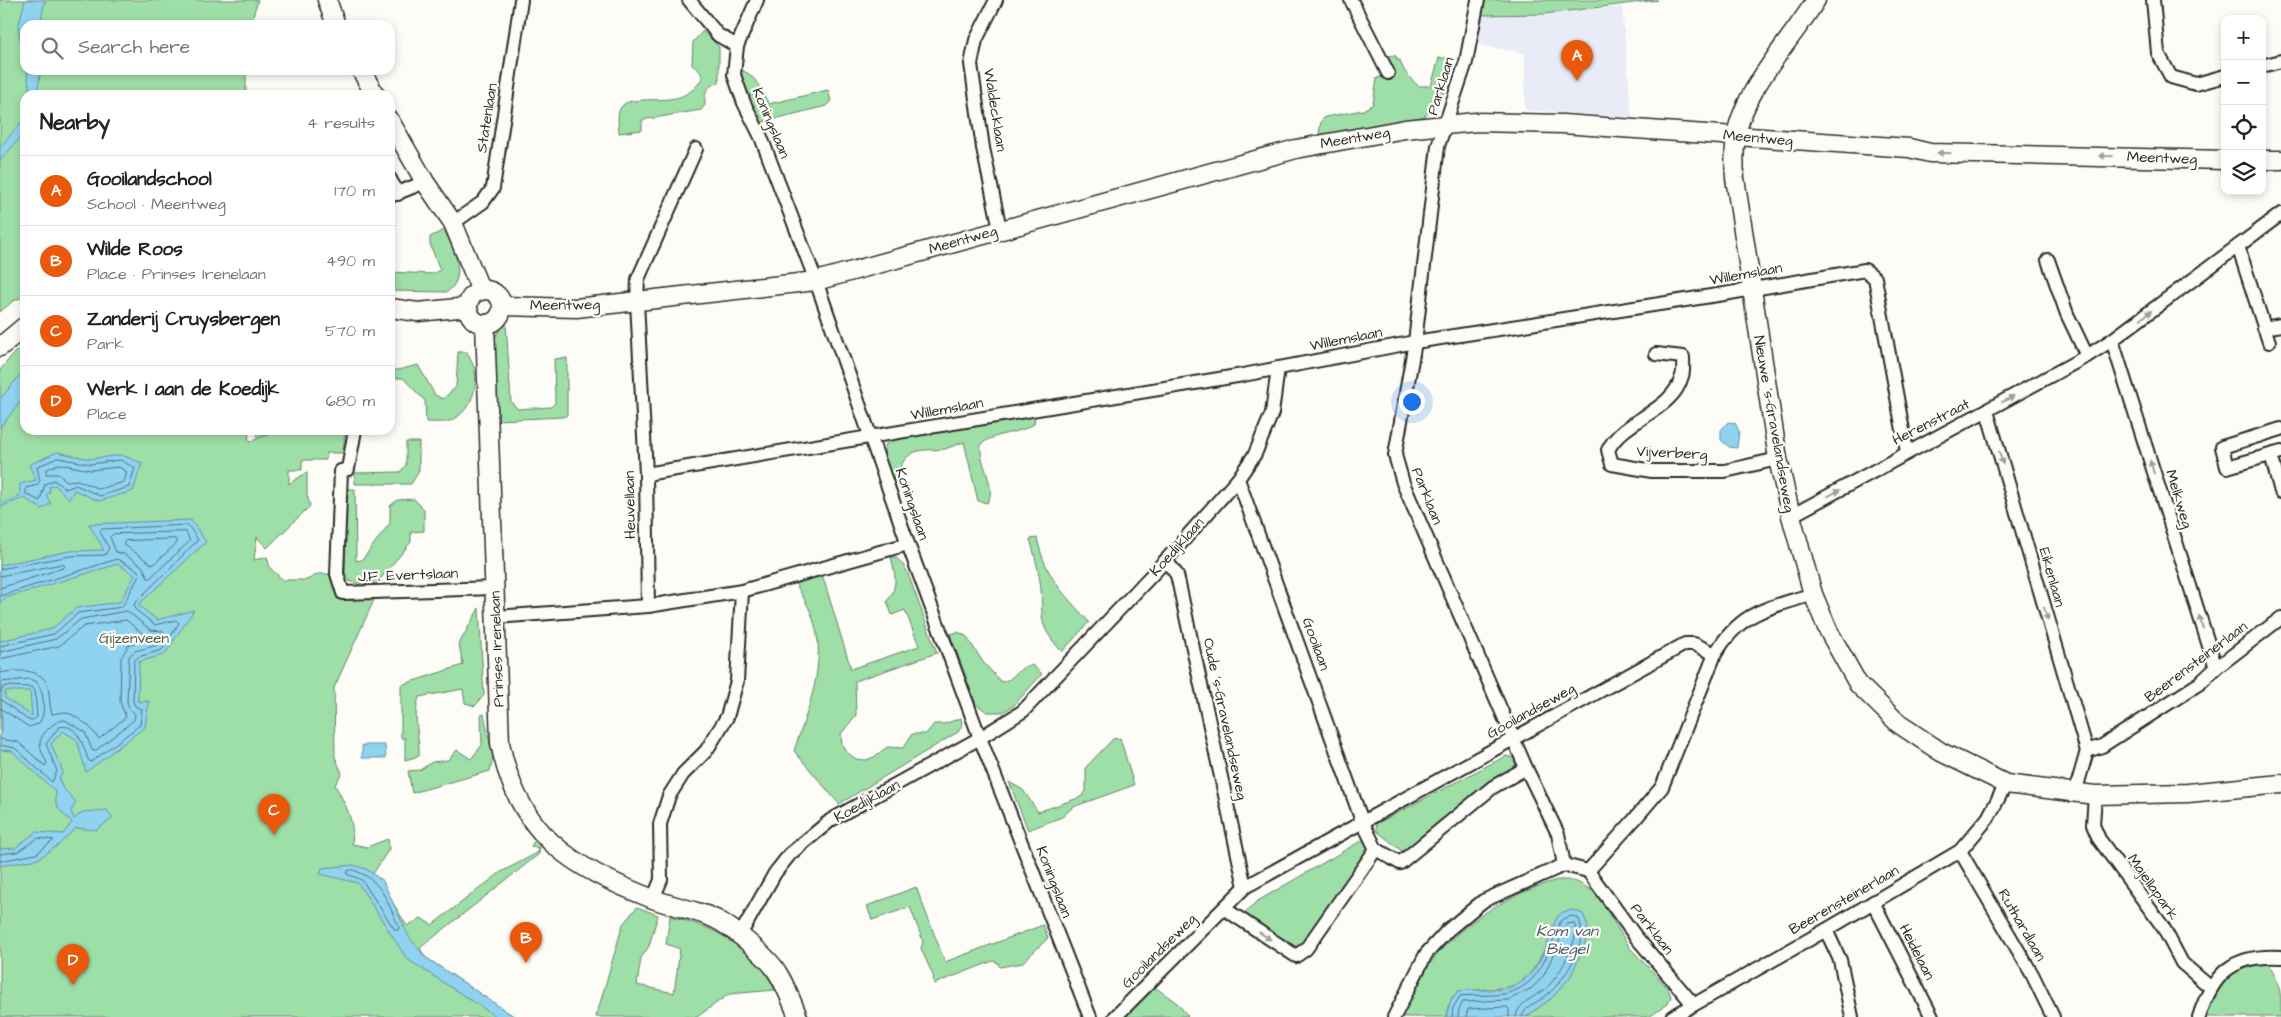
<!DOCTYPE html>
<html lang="en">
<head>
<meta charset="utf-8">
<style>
	body { margin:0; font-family:"Architects Daughter",sans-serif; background:#f6f6f6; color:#222 }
	.controls { position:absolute; right:15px; top:15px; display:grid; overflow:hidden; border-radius:10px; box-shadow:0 2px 8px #0003 }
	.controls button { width:45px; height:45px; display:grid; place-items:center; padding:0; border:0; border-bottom:1px solid #e0e0e0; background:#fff; color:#222; font:25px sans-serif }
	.you { position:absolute; left:1411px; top:401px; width:18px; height:18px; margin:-12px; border:4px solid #fff; border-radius:50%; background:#1a73e8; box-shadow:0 0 0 8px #1a73e833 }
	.badge { display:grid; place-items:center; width:32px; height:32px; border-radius:50%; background:#ea580c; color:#fff; font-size:16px; font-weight:700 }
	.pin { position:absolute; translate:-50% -41px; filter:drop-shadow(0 1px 2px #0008) }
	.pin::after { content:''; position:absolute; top:26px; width:18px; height:15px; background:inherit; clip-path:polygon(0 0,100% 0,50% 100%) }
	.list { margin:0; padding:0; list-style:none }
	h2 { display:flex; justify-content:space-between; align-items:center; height:65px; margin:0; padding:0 20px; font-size:21px }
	h2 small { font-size:16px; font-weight:400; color:#767676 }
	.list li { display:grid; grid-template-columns:32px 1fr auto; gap:15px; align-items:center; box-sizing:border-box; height:70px; padding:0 20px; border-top:1px solid #e0e0e0 }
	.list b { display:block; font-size:19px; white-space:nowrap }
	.list p { margin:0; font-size:16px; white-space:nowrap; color:#767676 }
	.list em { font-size:16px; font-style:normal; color:#767676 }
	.icon { flex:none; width:28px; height:28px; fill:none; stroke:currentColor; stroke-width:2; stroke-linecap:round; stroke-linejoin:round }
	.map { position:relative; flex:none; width:2281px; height:1017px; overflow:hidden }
	.search { position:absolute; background:#fff; box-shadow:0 2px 8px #0003; left:20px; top:20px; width:375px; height:55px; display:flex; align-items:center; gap:12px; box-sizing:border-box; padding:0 18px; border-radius:15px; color:#767676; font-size:19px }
	.panel { position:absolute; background:#fff; box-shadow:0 2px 8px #0003; left:20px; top:90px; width:375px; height:345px; border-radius:15px }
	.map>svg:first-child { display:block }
	.built { fill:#e9ecf7 }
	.green { fill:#9edea7; stroke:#648469 }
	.water { fill:#8fd3f0; stroke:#6790a1; fill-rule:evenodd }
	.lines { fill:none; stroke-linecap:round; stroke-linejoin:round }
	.shore { stroke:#536e7a; stroke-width:1 }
	.street-casing { stroke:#2b2b2b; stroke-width:16 }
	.secondary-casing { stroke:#2b2b2b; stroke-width:21 }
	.street { stroke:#fdfcf7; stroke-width:12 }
	.secondary { stroke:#fdfcf7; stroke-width:18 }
	.oneway { fill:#9e9e9b }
	.labels { text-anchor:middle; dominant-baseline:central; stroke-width:4.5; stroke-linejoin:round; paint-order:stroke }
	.street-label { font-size:15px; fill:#2b2b2b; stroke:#fdfcf7 }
	.park-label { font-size:15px; fill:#48584a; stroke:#fdfcf7 }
	.water-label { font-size:16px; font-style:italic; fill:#495d66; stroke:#fdfcf7 }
</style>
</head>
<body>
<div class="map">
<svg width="2281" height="1017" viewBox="0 0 2281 1017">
	<rect width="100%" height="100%" fill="#fdfcf7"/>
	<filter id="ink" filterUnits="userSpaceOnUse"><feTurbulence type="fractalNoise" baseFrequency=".02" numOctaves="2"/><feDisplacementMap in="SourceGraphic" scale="10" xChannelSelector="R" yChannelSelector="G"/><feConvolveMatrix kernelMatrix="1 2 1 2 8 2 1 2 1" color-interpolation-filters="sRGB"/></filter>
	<g filter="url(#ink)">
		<polygon class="built" points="1622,6 1632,118 1525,110 1525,53 1479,45 1481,15 1544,14"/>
		<g class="green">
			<polygon points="0,0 258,0 250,25 25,25 25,70 246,70 246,95 25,95 25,296 13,301 0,312"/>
			<polygon points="1484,0 1658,0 1544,14 1481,15"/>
			<path d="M 703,31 L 719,47 L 719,83 C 706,85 704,94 705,105 L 701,110 L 642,120 L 642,130 L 619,133 C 619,123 615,111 624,104 C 630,100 637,101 643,100 C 666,99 684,102 699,83 C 706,75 699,70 692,65 L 693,42 Z"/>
			<path d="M 1382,55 L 1396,56 L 1397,60 L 1400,60 C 1403,72 1410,79 1419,86 L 1431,86 L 1439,58 L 1453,58 C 1449,81 1444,104 1423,117 L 1319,135 L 1321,121 L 1325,117 L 1363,110 L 1373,104 L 1377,78 L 1390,74 Z"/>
			<path d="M 738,69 C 756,73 760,90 769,104 L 828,90 L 831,101 L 826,106 L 759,123 Z"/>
			<path d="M 444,230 C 454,249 468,277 447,292 L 390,291 L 390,272 L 432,274 L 440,270 L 430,244 L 430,237 Z"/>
			<polygon points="506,323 511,402 518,409 551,407 555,403 554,359 567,358 567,415 563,417 498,420 495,338 501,326"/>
			<path d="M 25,345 L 25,430 L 248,430 L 249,442 L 274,432 L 257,437 L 256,430 L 345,430 L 343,453 L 326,453 L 326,460 L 302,460 L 302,470 L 289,470 L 289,484 L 307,472 L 307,495 L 310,506 L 267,548 L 257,537 L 254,560 L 267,557 L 270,568 L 283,580 L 307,580 L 318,574 L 332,574 L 346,598 L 374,600 L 334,688 L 335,757 L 342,773 L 335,785 C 346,806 355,820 352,844 L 367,847 L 388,839 L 389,849 L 373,874 L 366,869 L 367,878 L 393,903 L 407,926 L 421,918 L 432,925 L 501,872 L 537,853 L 538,848 L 531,846 L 535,840 L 540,842 L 539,854 L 420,948 L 425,957 L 515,1017 L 0,1017 L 0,370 L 15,352 Z"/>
			<path d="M 458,352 L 467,352 C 469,357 472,362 474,367 C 480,386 470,413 450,421 C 444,423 433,422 426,422 L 425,401 L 403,378 L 390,378 L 390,370 L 398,370 L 418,365 L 435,395 L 443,399 L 456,387 Z"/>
			<path d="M 1035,415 L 1034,424 C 1017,435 999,431 981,444 C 978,463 998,487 987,503 L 978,501 L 964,442 C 958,444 951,447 945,449 C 932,451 918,447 907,457 C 900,464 899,474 893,482 L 885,458 L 884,451 L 886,444 L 896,439 Z"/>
			<polygon points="406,442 419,442 419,471 411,484 355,484 355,473 400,472 406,465"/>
			<polygon points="346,489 355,489 356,561 362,560 390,523 390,506 397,500 414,499 424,509 424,531 411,532 411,542 377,583 358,584 349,581 345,573"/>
			<path d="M 1037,538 C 1046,578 1063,593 1089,622 L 1062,652 C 1034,620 1045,618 1040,581 C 1038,567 1034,553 1030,539 Z"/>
			<path d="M 891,557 C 899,557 903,565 907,571 L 937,653 L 855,681 L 856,715 L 841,734 L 842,744 L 845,751 L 856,759 L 866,760 L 874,757 L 887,747 L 903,748 L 912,734 L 926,734 L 934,724 L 944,724 L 961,718 L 962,726 L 958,732 L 839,804 L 794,751 C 808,708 829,661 812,616 C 808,604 800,592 794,581 L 822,574 L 851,669 L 919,646 L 905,610 L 892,615 L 887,601 C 899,586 895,574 891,557 Z"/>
			<path d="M 479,608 L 484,695 L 475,706 L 465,703 L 463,689 L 419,697 C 412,719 420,735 419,756 L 405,760 L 405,738 L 401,738 L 401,685 L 463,665 L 459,644 Z"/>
			<path d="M 958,632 L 966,636 L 983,662 L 1001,682 C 1014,681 1019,665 1032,665 L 1042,674 L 1013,706 L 1003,712 L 987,712 L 976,704 L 950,634 Z"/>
			<polygon points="484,714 493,758 490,771 412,793 408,771 420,770 432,762 448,760 457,750 471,759 482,745 481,715"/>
			<polygon points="1120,738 1134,785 1073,807 1062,817 1028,830 1009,782 1023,790 1038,812 1081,797 1086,791 1086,767 1113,739"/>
			<polygon points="1506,756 1514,758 1516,766 1489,781 1403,852 1377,831 1376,824"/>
			<polygon points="1366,838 1371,848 1302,949 1294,949 1242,915 1256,902"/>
			<path d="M 1557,880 L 1569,880 L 1579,883 L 1596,893 L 1630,948 L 1668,988 L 1671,997 L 1668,1004 L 1649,1017 L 1525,1017 L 1552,998 L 1544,950 C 1518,1005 1498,979 1453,996 L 1448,1007 L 1447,1017 L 1401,1017 C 1407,1004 1412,991 1420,979 C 1449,929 1503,896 1557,880 Z"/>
			<polygon points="916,887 945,962 1043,925 1048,938 1022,963 1000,967 997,962 993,961 934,984 933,975 921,949 923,941 910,907 872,920 867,906"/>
			<path d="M 637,907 L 658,915 L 649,946 L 641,958 L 637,985 L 674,993 L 680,949 L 666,944 L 670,916 C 716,929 753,943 775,990 L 729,994 L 697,1017 L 596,1017 L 623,924 Z"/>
			<path d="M 2266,962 C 2281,981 2281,993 2281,1017 L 2205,1017 L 2209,998 L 2226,977 L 2249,965 Z"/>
			<polygon points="1152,985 1177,1003 1188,1016 1119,1017"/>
		</g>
		<g class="water">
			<polygon points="25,0 45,0 40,25 25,25 25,63 18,28"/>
			<polygon points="27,70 41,70 38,87 39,95 30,95"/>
			<polygon points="25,118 25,132 0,161 0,147"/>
			<polygon points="25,369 25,396 0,428 0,399"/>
			<polygon points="1728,422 1735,423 1739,431 1737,448 1729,447 1721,440 1721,430"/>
			<polygon points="57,452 90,459 121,455 142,463 133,491 99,501 74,490 69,499 55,485 49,487 50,492 46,495 51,503 42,509 24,498 5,505 0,509 0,505 20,495 20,484 36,480 29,465"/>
			<path d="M 191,520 L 206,542 L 138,605 L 157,620 L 194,610 L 165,654 L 139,662 L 138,702 L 149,701 L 145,727 L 86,772 L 77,740 L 63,731 L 51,744 L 63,772 L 59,778 L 62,787 L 76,802 L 71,811 L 74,819 L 83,812 L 107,810 L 113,818 L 96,830 L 76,828 L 57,846 L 38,859 L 0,866 L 0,849 L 15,848 L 36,832 L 63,834 L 72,822 C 62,813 53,806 56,792 L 12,751 L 0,750 L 0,732 L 2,732 L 0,641 L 52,629 L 76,608 L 120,602 L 135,575 L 118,564 L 5,598 L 0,603 L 0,565 L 70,551 L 104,550 L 89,524 ZM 5,691 L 30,691 L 32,716 L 5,698 Z"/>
			<polygon points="362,745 385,745 386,758 362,758"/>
			<polygon points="353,865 366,869 383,881 409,937 425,957 515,1017 497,1017 407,959 358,883 320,874 322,868"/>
			<path d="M 1573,910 L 1583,914 L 1588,926 L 1585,943 L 1571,976 L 1552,998 L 1525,1017 L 1447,1017 C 1448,1006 1450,999 1458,991 C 1474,989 1490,991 1505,989 C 1538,983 1547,943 1557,917 L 1563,912 Z"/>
		</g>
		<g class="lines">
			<g class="shore">
				<polygon points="58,458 90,464 120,460 135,468 129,487 100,496 76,485 66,489 54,480 45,484 40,501 26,494 26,488 37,485 40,481 37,467"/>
				<polygon points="59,464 90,470 119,467 127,472 124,482 99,489 78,480 67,481 58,474 46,474 46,470"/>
				<polygon points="186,532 190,541 149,579 142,566 124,554 116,552 110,537 113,534"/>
				<polygon points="175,539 177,543 153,565 123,544 125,541"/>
				<path d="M 0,569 L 70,556 L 105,555 L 109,548 L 100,532 L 102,529 L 188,525 L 198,540 L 134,604 L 136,610 L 155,625 L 176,620 L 179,623 L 162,650 L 138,657 L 134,661 L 133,701 L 135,706 L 142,709 L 140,725 L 91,762 L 88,760 C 84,748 78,722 59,727 L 46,744 L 57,771 L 52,782 L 15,748 L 0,745"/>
				<polyline points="0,576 62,564 65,566 63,568 0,588"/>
				<polyline points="0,596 117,559 137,570 140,574 122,607 78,613 54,634 0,646"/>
				<path d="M 0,652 L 56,639 L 81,619 L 127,611 L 151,630 L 163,631 L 165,633 L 158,645 L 135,651 L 129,656 L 127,702 L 129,708 L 135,714 L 134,720 L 95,751 L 92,750 L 85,732 L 65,720 C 55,720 40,734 40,744 C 40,751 45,758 47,763 L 45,766 L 18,742 L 0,739"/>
				<path d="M 0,659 L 59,646 L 84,626 L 126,620 L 148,638 L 146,640 L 128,646 L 121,658 L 120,702 L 126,717 L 99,739 L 89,726 L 73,715 L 64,712 L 52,714 C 49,705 50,695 48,687 C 43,667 15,670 0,673"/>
				<path d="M 0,682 L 29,679 L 37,682 C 44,692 47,715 38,724 L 29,727 L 0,708"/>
				<polyline points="0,692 5,686 32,687 35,691 37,717 33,720 28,720 0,699"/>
				<polyline points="0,854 17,852 38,838 54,840 36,854 0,861"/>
				<path d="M 353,870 C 382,879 387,902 399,927 L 398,930 L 395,930 L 362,880 L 347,874 L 348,871 Z"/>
				<path d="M 1452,1017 L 1453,1008 L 1460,996 C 1476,994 1493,997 1508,993 C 1542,984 1549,949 1561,920 L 1571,916 L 1578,918 C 1591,939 1565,980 1548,994 C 1541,1001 1524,1006 1522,1017"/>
				<path d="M 1458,1017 L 1459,1009 L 1463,1002 L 1508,1000 L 1532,988 L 1544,975 L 1567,924 L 1574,923 C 1578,931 1574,941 1571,949 C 1564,965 1556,980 1543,991 C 1533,998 1517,1003 1516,1017"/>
				<polyline points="1466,1017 1468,1009 1507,1007 1509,1009 1509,1017"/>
			</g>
			<g class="street-casing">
				<g id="street">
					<polyline points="689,0 718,35 737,46"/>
					<polyline points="757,0 737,46 734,75 744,103 761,137 816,281 908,544 980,738 1090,1017"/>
					<polyline points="996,0 976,40 971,64 983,148 1000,229"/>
					<polyline points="1351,0 1388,73"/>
					<polyline points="1478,0 1466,62 1438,146 1415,342 1395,455 1403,483 1526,768 1558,834 1564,865"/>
					<polyline points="2153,0 2158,53 2171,77 2196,84 2225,76"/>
					<polyline points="2262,66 2281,61"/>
					<polyline points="696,149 638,279 637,302 646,474 648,606 742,591 908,544"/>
					<polyline points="390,179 398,194"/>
					<polyline points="390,196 425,182"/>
					<polyline points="453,223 483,202 493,188 521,0"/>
					<polyline points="2238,246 2269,342"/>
					<polyline points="2048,260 2067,314 2087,356"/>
					<polyline points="2264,328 2281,325"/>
					<polyline points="2112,340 2216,668"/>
					<path d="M 1656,354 L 1683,357 C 1683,363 1684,371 1682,376 C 1673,412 1624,418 1608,450 L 1612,464 L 1652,471 L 1725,471 L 1778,459"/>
					<polyline points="1987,411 2087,751"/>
					<polyline points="2281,429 2222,447 2227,467 2281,452"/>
					<polyline points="355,430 348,469 341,471 337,574 343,593 494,588"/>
					<polyline points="2271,455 2281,492"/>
					<polyline points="646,474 1243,375 1415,342 1724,294 1865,270 1875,278 1907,452"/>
					<polyline points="1238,479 1362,821 1376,849 1400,863 1493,787 1526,768"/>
					<polyline points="1791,516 2087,356 2112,340 2281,214"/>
					<polyline points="1166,560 1177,575 1245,887"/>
					<polyline points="496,617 648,606"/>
					<polyline points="2087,751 2102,746 2200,683 2216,668 2281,618"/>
					<polyline points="2075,793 2087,751"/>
					<polyline points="2095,795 2093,825 2099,839 2163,927 2182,963 2210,987"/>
					<polyline points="1960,851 2032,974 2053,1017"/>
					<path d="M 1588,871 L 1634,820 L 1662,787 L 1715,654 C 1742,610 1767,609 1813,594"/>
					<polyline points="1588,871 1636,937 1693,1004"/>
					<polyline points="653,899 661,880 660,824 669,796 683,774 706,751 727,717 737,681 742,591"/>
					<polyline points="1873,902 1932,1017"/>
					<polyline points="1225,909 1296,956 1306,949 1376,849"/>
					<polyline points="1826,930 1840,960 1852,1017"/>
					<polyline points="740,935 775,873 790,854 831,820 980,738 1023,711 1166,560 1238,479 1255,454 1272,413 1278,368"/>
					<polyline points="1115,1017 1245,887 1685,644 1694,644 1715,654"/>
					<polyline points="1394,1017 1426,954 1448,930 1483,901 1564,865 1588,871"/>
					<polyline points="1672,1017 1826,930 1960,851 1988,818 2006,784"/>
					<path d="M 2199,1017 C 2213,973 2233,954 2281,957"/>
				</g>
			</g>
			<g class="secondary-casing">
				<g id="secondary">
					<polyline points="327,0 336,25"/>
					<path d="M 1816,0 C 1791,41 1744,89 1736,136 C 1734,150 1734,164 1735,178 L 1778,459 L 1791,516 L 1813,594 L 1828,630 L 1858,684 L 1899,724 L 1941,752 L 2006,784 L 2095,795 L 2188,793 L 2281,784"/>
					<polyline points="361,70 375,95"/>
					<polyline points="390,121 425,182 453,223 481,291"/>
					<polyline points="2262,160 2281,160"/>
					<circle cx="485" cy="307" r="17"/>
					<polyline points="503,306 576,308 816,281 1296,149 1405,129 1476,122 1563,124 1909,148 1930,153 2225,160"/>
					<polyline points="390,308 418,312 468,307"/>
					<path d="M 485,324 L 500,743 C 518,835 571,867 653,899 C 674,907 703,911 721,922 C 736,931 769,958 777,972 C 786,986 792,1002 798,1017"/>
					<polyline points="0,347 25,326"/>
				</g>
			</g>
			<use href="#street" class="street"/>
			<use href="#secondary" class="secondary"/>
		</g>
		<defs><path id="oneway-solid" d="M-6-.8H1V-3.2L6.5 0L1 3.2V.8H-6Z" transform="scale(1.25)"/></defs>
		<g class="oneway">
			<use href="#oneway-solid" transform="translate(1944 153) rotate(-179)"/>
			<use href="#oneway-solid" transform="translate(2106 156) rotate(-179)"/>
			<use href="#oneway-solid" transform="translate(2146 315) rotate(-37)"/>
			<use href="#oneway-solid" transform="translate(2008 399) rotate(-29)"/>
			<use href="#oneway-solid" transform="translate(2001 458) rotate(74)"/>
			<use href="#oneway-solid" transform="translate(2152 467) rotate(-107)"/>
			<use href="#oneway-solid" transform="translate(1834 493) rotate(-28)"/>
			<use href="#oneway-solid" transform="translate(2046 614) rotate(74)"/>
			<use href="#oneway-solid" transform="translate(2201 622) rotate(-107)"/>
			<use href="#oneway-solid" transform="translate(1265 936) rotate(34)"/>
		</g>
	</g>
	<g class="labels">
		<g class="street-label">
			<text transform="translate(1441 86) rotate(-73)">Parklaan</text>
			<text transform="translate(995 110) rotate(81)">Waldecklaan</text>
			<text transform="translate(487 118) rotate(-81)">Statenlaan</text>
			<text transform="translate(771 123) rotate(67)">Koningslaan</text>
			<text transform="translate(1355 138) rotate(-10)">Meentweg</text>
			<text transform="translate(1758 138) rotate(5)">Meentweg</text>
			<text transform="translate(2162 158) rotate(2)">Meentweg</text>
			<text transform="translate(963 240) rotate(-16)">Meentweg</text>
			<text transform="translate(1746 274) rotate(-10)">Willemslaan</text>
			<text transform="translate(565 305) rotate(-1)">Meentweg</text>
			<text transform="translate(1346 339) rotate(-11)">Willemslaan</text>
			<text transform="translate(947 409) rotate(-10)">Willemslaan</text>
			<text transform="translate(1931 422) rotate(-27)">Herenstraat</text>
			<text transform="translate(1774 424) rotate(80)">Nieuwe 's-Gravelandseweg</text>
			<text transform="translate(1672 453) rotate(3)">Vijverberg</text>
			<text transform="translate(1427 496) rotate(68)">Parklaan</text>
			<text transform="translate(2179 499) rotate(73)">Melkweg</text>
			<text transform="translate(912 504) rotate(71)">Koningslaan</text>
			<text transform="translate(630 505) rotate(-91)">Heuvellaan</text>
			<text transform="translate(1177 547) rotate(-48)">Koedijklaan</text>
			<text transform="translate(408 575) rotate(-2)">J.F. Evertslaan</text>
			<text transform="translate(2052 577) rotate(74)">Eikenlaan</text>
			<text transform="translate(1316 644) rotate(70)">Gooilaan</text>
			<text transform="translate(497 649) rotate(-92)">Prinses Irenelaan</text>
			<text transform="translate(2196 662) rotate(-37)">Beerensteinerlaan</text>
			<text transform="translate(1531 711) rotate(-29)">Gooilandseweg</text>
			<text transform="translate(1225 719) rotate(78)">Oude 's-Gravelandseweg</text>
			<text transform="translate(867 801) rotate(-29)">Koedijklaan</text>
			<text transform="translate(1054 882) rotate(69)">Koningslaan</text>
			<text transform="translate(2153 887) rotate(55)">Majellapark</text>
			<text transform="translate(1844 900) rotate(-30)">Beerensteinerlaan</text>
			<text transform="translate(2022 925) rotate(60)">Ruthardlaan</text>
			<text transform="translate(1652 929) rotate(52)">Parklaan</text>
			<text transform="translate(1159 951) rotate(-45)">Gooilandseweg</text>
			<text transform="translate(1917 952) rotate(63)">Heidelaan</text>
		</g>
		<g class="park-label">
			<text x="134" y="638">Gijzenveen</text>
		</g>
		<g class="water-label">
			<text x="1567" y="931">Kom van<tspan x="1567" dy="18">Biegel</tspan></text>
		</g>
	</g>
</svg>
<div class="controls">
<button>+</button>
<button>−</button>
<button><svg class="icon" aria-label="locate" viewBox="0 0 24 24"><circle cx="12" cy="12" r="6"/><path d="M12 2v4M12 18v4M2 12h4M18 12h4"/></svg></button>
<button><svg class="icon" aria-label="layers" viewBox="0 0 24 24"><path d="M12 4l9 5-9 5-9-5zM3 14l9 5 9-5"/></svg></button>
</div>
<div class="you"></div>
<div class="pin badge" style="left:1577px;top:81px">A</div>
<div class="pin badge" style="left:526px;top:963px">B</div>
<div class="pin badge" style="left:274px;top:835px">C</div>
<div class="pin badge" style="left:73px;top:985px">D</div>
<div class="search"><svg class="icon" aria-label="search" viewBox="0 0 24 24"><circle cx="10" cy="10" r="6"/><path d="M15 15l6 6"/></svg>Search here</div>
<section class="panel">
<h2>Nearby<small>4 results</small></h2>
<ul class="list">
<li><span class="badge">A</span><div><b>Gooilandschool</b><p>School · Meentweg</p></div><em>170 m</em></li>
<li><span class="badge">B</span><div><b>Wilde Roos</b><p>Place · Prinses Irenelaan</p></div><em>490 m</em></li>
<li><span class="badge">C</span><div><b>Zanderij Cruysbergen</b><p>Park</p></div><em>570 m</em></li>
<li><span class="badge">D</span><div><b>Werk 1 aan de Koedijk</b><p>Place</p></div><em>680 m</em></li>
</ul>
</section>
</div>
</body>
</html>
